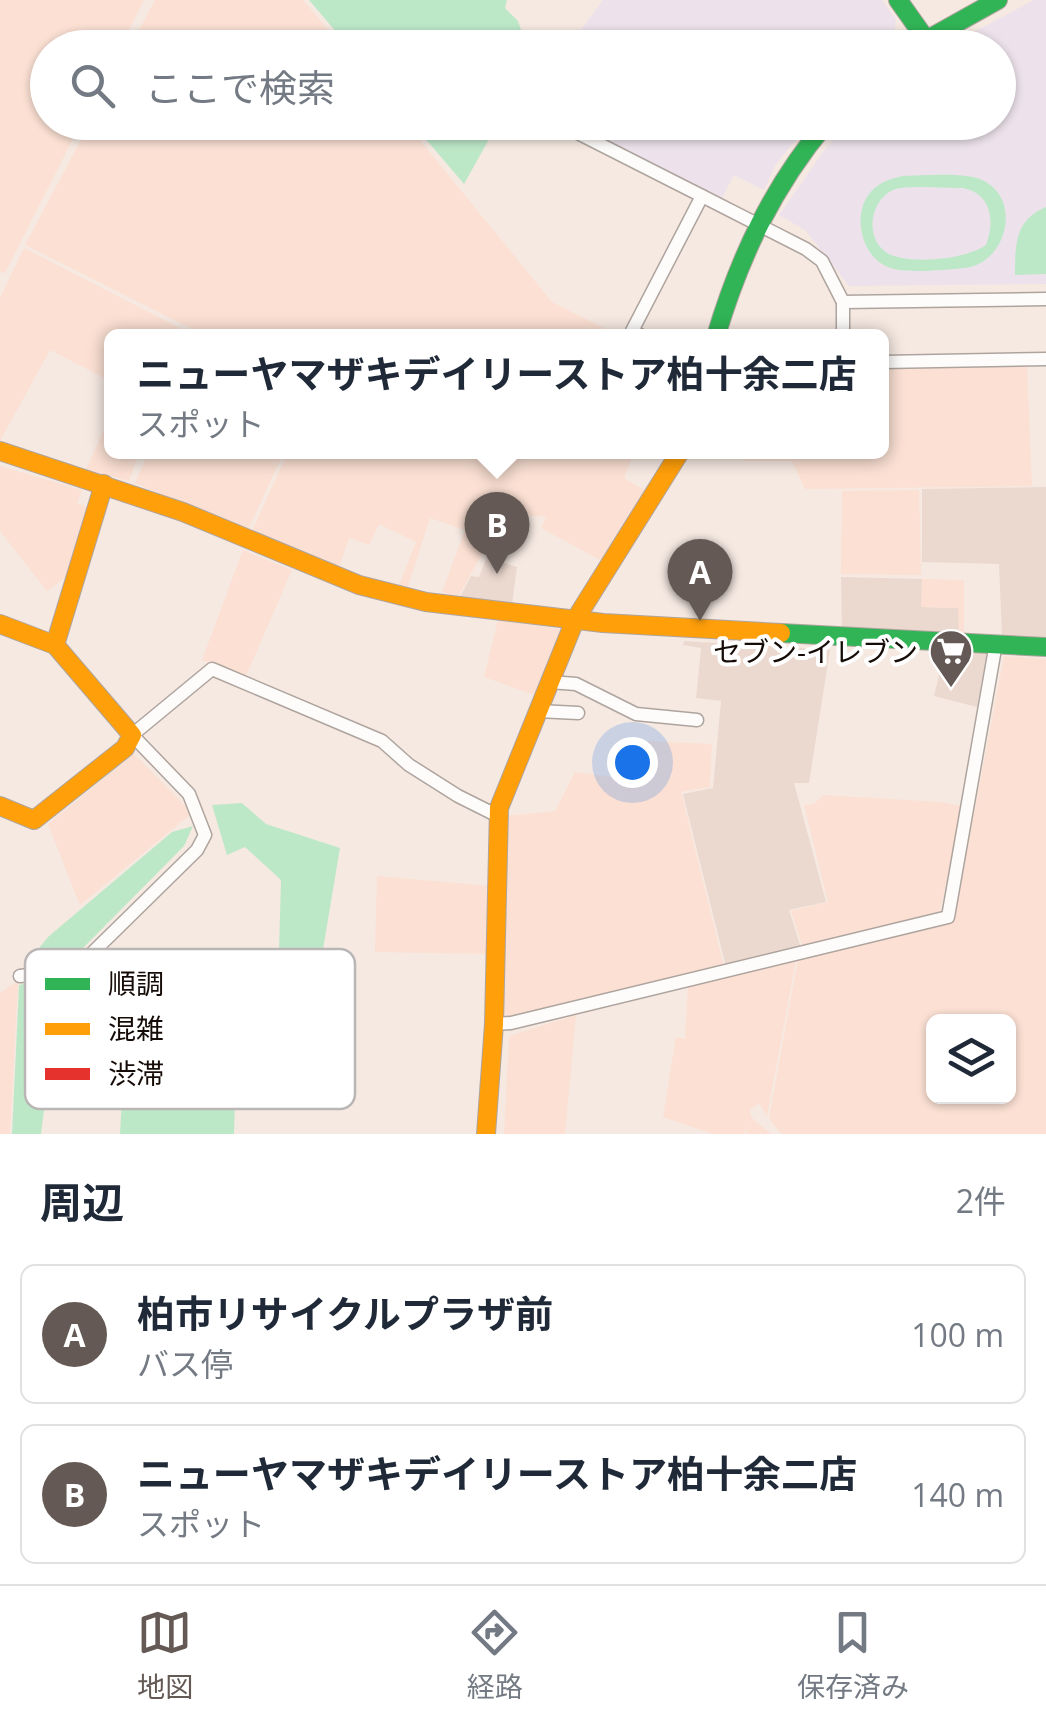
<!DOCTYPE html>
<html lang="ja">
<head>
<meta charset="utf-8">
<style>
	body { margin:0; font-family:"Open Sans","Noto Sans JP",sans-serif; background:#f6f6f7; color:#1f2937 }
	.controls { position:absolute; right:30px; bottom:30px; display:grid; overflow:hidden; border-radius:15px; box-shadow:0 2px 8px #0004 }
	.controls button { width:90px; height:90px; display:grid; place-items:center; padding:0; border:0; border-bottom:2px solid #e0e1e3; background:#fff; color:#1f2937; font:50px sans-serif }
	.you { position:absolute; left:632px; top:762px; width:35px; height:35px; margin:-25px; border:8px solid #fff; border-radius:50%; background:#1a73e8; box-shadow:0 0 0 15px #1a73e833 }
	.badge { display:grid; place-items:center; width:65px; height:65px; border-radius:50%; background:#645954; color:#fff; font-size:32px; font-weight:700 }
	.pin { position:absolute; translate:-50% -82px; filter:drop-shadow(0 2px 5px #0008) }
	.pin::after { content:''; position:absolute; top:52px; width:35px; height:30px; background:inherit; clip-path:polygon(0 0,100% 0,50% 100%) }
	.popup { position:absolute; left:104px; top:329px; width:785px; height:130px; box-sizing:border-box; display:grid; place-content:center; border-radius:15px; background:#fff; filter:drop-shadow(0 2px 8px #0005); font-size:32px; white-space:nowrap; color:#747a83 }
	.popup b { font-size:38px; color:#1f2937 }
	.popup::after { content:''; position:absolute; left:50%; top:100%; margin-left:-20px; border:20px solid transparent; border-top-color:#fff }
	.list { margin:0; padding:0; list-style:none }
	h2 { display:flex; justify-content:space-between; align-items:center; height:130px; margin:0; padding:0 40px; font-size:42px }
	h2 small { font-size:32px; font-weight:400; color:#747a83 }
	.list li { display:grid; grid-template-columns:65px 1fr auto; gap:30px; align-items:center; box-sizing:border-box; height:140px; margin:0 20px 20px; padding:0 20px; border:2px solid #e0e1e3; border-radius:15px }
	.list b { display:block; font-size:38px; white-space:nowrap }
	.list p { margin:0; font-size:32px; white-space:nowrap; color:#747a83 }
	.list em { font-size:32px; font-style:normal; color:#747a83 }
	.icon { flex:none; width:55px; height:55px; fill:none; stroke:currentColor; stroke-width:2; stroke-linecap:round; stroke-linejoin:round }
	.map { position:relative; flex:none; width:1046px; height:1134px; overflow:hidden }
	.search { position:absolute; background:#fff; box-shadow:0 2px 8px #0004; left:30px; right:30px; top:30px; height:110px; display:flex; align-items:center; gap:25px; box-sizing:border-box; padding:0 35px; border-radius:55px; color:#747a83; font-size:38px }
	.sheet { height:450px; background:#fff }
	nav { display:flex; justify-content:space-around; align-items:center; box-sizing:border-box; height:140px; border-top:2px solid #e0e1e3; background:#fff; font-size:28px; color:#747a83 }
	nav a { display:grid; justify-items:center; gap:5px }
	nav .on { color:#645954 }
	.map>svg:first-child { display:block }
	.commercial { fill:#ebd9d0 }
	.built { fill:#fbe0d3; fill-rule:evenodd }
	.education { fill:#ede2eb }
	.green { fill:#bde8c8; fill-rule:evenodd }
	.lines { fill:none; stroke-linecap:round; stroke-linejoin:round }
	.street-casing { stroke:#aea49e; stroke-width:15 }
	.fast-casing { stroke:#aea49e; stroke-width:20 }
	.slow-casing { stroke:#aea49e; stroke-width:20 }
	.street { stroke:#fefcfb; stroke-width:12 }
	.fast { stroke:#30b455; stroke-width:18 }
	.slow { stroke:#ff9f0a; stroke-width:18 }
	.labels { text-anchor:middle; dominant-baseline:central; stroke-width:8; stroke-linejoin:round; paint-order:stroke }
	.poi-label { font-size:28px; fill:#150b07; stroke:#fff; text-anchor:end }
	.key { fill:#fff; stroke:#b9b6b5; stroke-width:2.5 }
	.key-label { font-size:28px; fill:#150b07 }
</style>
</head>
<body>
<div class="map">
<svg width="1046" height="1134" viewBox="0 0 1046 1134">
	<rect width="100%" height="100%" fill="#f6e9e2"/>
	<g class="commercial">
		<polygon points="1046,487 1046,640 1002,636 999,564 922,562 922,489"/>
		<polygon points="487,557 517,567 512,604 460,597 471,576 479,577"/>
		<polygon points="841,577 922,579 922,607 959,608 959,637 842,635"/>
		<polygon points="684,641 830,650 809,783 794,783 826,902 789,910 801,948 726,967 683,794 713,788 721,701 696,698 701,648 683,645"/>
		<polygon points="945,650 987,652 977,707 934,696"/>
	</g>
	<g class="built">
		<polygon points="0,0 144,0 120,47 48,48 48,122 81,123 5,273 0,272"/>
		<polygon points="155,0 303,0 343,47 130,47"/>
		<polygon points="90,123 406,123 552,302 620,336 206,336 25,245"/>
		<polygon points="24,248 180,328 177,336 112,336 112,382 50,350 0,441 0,298"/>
		<polygon points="1027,366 1032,486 805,489 792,461 743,461 743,452 882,452 882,368"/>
		<polygon points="112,411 112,452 139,452 129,481 86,470"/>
		<polygon points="148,452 284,452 247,532 135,483"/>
		<polygon points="288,452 611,452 632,458 624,478 648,492 606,563 541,528 546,517 505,513 458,597 442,592 465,530 430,518 407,590 398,588 416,542 379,524 369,545 349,538 338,571 335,565 251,533"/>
		<polygon points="0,466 82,490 77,503 88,507 66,577 47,591 0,531"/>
		<polygon points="919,490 921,575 841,574 842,491"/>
		<polygon points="243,550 292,570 246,676 202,660"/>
		<polygon points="922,579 964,580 964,638 959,637 958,608 921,607"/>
		<polygon points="498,620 566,630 540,697 484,677"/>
		<path d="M 1004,656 L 1046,659 L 1046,1134 L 781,1134 L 769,1118 L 798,959 L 954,919 ZM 934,1022 L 1008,1022 L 1008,1096 L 934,1096 Z"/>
		<polygon points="647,741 712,744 710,787 681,792 724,967 511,1019 501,1011 506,816 555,811 575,772 611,777 627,771 643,762"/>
		<polygon points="134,754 192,813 80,905 48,824"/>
		<polygon points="823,795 941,802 962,806 940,911 803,948 791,911 828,902 804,805 814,804"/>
		<polygon points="377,876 491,886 491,954 375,952"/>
		<polygon points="796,960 767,1116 759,1103 750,1110 751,1117 771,1134 746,1134 748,1124 744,1134 712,1134 663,1117 676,1037 685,1039 688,986"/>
		<polygon points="18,981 10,1134 0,1134 0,993"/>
		<polygon points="576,1015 565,1134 504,1134 509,1036"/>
	</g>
	<g class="education">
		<polygon points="603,0 882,0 896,19 893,43 888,47 569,47"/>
		<polygon points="1034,0 1046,0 1046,284 849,286 805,230 779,215 826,148 851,123 998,122 998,48 946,47"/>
		<polygon points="575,123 810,123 776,164 764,190 734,175 721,200"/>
	</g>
	<g class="green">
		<polygon points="309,0 507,0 505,8 518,21 527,47 349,47"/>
		<polygon points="412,123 498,123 464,184"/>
		<path d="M 902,176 C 923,176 969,171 986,182 C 1023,204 1004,265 964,268 C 946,270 911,273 894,269 C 863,262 851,218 869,194 C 877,183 890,179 902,176 ZM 963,188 C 992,194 995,222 986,245 C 967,259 911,265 889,254 C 864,240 869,201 893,190 C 907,184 946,189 963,188 Z"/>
		<path d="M 1046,207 L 1046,274 L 1015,275 C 1015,244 1015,220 1046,207 Z"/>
		<polygon points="242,803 266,824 340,848 311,1021 245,1035 236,1064 234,1134 120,1134 124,1057 121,1038 53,1039 41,1134 12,1134 19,985 84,971 172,1032 277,1021 281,880 245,847 227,855 212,805"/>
		<path d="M 193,826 L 184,846 L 82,949 C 63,961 47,969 24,967 L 48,937 L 172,832 Z"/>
	</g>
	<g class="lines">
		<g class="street-casing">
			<g id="street">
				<polyline points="556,122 702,196 632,331 642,336"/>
				<polyline points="702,196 806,249 822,261 843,302 1046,299"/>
				<polyline points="843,302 843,336"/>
				<polyline points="882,362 1046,359"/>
				<polyline points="550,682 576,684 636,714 697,720"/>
				<polyline points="538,711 578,713"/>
				<polyline points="20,976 62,971 85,960 197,850 205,835 189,794 132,735 212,669 382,741 409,765 458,796 498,816"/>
				<polyline points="494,1024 511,1023 948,917 996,643"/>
			</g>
		</g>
		<g class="fast-casing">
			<g id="fast">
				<polyline points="898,0 925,38"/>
				<polyline points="912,48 998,0"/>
				<path d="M 716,336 C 740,256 773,186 827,122"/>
				<polyline points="781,633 1046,647"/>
			</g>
		</g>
		<g class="slow-casing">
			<g id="slow">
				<polyline points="0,451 183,512 359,585 426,602 603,623 781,633"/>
				<polyline points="0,624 55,645 132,735 125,748 34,820 0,806"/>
				<polyline points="55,645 104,484"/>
				<polyline points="486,1134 494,1024 499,808 575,620 680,452"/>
			</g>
		</g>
		<use href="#street" class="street"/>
		<use href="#fast" class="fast"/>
		<use href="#slow" class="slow"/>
	</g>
	<defs>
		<g id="supermarket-pin" transform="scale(2.25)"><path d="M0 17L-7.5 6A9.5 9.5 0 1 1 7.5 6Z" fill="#645954" stroke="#fff"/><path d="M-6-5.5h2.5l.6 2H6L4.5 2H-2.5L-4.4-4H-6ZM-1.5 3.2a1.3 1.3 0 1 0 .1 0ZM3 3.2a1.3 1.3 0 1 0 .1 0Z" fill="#fff"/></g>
	</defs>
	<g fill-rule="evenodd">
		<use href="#supermarket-pin" x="951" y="651"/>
	</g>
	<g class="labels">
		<g class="poi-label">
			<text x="918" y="651">セブン-イレブン</text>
		</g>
	</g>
	<rect x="25" y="949" width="330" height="160" rx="15" class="key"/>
	<rect x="45" y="978" width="45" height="12" fill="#30b455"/>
	<rect x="45" y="1023" width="45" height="12" fill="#ff9f0a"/>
	<rect x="45" y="1068" width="45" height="12" fill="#e5322d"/>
	<g class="key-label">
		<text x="108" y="994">順調</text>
		<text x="108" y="1039">混雑</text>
		<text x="108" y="1084">渋滞</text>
	</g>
</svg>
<div class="controls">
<button><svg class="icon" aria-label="layers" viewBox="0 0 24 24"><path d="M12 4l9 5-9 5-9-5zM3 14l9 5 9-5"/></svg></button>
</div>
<div class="you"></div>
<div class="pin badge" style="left:700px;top:621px">A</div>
<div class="pin badge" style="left:497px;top:574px">B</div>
<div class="popup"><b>ニューヤマザキデイリーストア柏十余二店</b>スポット</div>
<div class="search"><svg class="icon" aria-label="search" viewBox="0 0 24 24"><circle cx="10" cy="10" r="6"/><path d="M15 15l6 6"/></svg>ここで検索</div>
</div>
<section class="sheet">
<h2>周辺<small>2件</small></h2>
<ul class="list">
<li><span class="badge">A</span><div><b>柏市リサイクルプラザ前</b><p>バス停</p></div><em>100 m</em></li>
<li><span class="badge">B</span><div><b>ニューヤマザキデイリーストア柏十余二店</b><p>スポット</p></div><em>140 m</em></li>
</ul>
</section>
<nav>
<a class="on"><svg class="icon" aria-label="map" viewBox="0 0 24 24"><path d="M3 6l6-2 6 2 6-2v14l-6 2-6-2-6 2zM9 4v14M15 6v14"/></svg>地図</a>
<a><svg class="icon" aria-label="directions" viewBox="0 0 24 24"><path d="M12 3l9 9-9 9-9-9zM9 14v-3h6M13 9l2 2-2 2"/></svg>経路</a>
<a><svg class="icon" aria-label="saved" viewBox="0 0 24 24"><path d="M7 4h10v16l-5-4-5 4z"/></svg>保存済み</a>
</nav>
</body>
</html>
